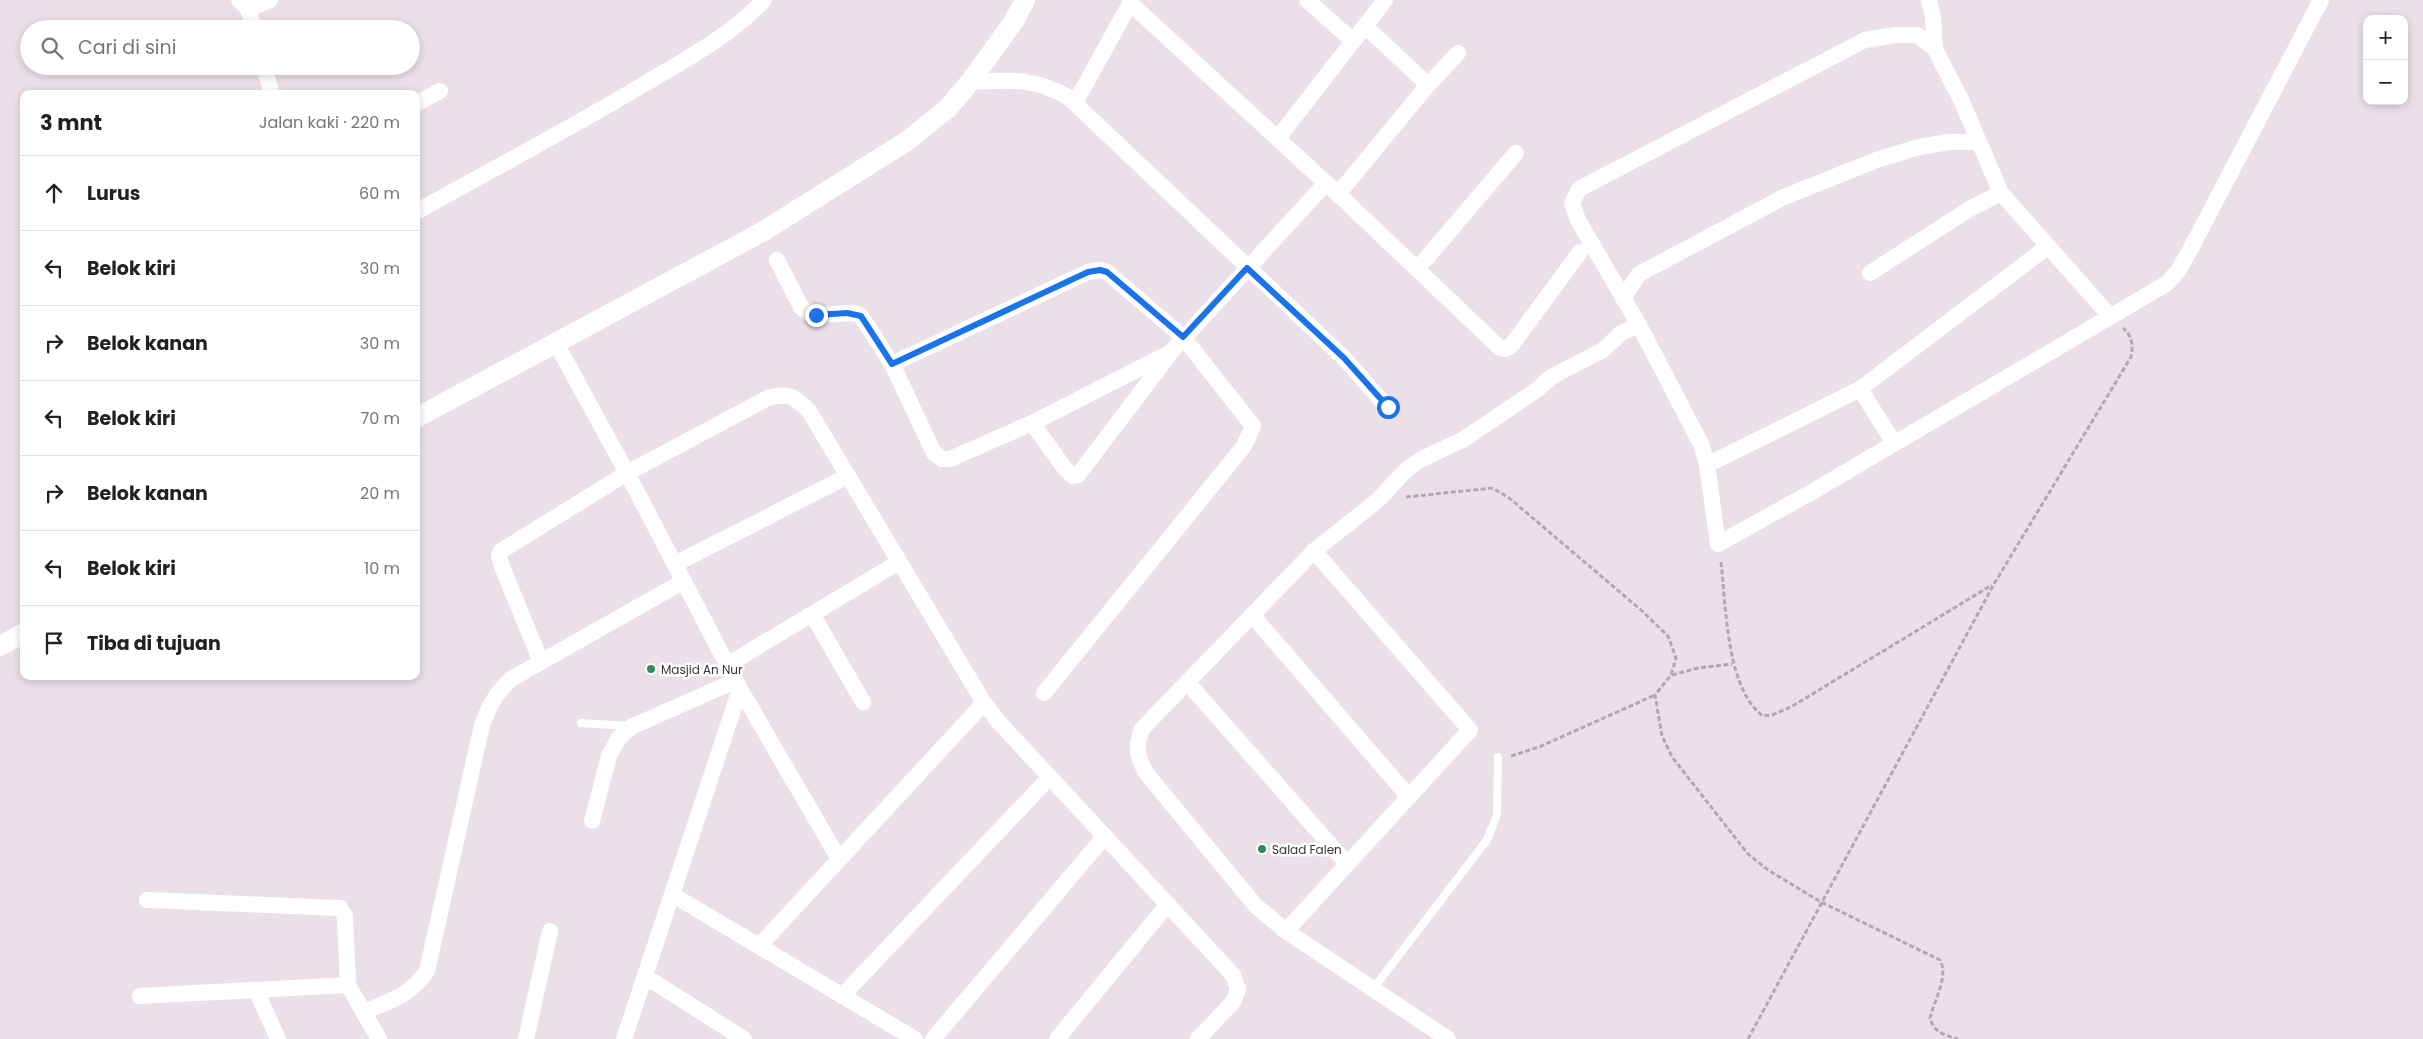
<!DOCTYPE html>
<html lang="id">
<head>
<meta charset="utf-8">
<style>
	body { margin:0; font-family:Poppins,sans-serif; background:#f6f6f6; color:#202124 }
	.controls { position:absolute; right:15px; top:15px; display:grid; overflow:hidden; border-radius:10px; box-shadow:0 2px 8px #0003 }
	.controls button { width:45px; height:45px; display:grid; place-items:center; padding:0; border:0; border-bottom:1px solid #e0e0e0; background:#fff; color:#202124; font:25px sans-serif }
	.stop { position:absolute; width:15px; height:15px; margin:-11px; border:4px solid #1a73e8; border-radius:50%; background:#fff }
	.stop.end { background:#1a73e8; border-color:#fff; box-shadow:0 1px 5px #0008 }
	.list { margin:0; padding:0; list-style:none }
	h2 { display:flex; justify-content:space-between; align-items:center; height:65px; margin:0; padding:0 20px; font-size:21px }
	h2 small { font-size:16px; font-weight:400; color:#757577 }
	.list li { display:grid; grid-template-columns:32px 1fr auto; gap:15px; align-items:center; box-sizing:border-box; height:75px; padding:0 20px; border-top:1px solid #e0e0e0 }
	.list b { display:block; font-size:19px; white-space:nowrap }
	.list em { font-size:16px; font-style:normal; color:#757577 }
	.icon { flex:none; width:28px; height:28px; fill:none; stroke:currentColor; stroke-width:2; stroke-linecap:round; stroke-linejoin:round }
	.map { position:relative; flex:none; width:2423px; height:1039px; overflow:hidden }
	.search { position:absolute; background:#fff; box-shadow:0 2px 8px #0003; left:20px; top:20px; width:400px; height:55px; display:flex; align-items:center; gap:12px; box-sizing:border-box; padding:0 18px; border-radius:28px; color:#757577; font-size:19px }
	.panel { position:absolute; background:#fff; box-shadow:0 2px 8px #0003; left:20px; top:90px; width:400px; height:590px; border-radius:10px }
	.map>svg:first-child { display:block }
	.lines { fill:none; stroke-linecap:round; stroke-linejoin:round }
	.path { stroke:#b2a8af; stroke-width:3; stroke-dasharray:5 2.5; stroke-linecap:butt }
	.service { stroke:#fff; stroke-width:8 }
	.minor { stroke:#fff; stroke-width:16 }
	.tertiary { stroke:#fff; stroke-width:20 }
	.route { stroke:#1a73e8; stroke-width:6 }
	.poi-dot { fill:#308b61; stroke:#fff; stroke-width:2 }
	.labels { text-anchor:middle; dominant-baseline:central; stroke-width:5; stroke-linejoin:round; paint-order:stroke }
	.poi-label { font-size:12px; fill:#373235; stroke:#fff; text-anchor:start }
</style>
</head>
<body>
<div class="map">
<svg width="2423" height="1039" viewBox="0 0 2423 1039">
	<rect width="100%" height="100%" fill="#ece0e8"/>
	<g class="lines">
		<g class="path">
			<path d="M 1406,497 L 1492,488 L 1508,497 L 1641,610 L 1668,636 L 1676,658 L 1671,675 L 1655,695 L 1662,736 L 1672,757 L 1748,854 L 1768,870 L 1821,902 L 1940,960 C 1949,977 1934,1000 1930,1018 C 1934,1033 1945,1035 1958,1039"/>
			<path d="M 1721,562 C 1726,605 1726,689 1763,716 L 1772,715 L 1791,707 L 1992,585"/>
			<polyline points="1672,675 1698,668 1732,664"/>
			<polyline points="1511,756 1539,747 1655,695"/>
			<path d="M 1748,1039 L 1994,584 L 2131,357 C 2133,345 2133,337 2123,328"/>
		</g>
		<g class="service">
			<polyline points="581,723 629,726"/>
			<polyline points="1373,989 1487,840 1497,815 1498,757"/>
		</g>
		<g class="minor">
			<polyline points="239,0 248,9 254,29"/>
			<polyline points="1307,0 1353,41"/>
			<polyline points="1929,0 1933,18 1935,49"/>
			<polyline points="1130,3 1338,194 1500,348 1505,349 1511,346 1580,252"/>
			<polyline points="248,9 270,0"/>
			<polyline points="1365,26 1428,85"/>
			<polyline points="264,66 272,94"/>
			<path d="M 970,82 C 1009,80 1032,77 1068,97 L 1344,358 L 1387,407"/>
			<polyline points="1075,103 1132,0"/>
			<polyline points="416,104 440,91"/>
			<polyline points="1278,138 1385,0"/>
			<polyline points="1338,194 1428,85 1458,53"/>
			<path d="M 416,212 C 493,169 571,128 646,83 C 688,58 730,36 764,0"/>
			<polyline points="777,260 801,307 808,313 816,315 855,313 861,316 892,364 934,453 942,459 950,459 1032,423 1170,353 1326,183"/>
			<polyline points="1418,268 1516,153"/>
			<polyline points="1870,273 1971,208 2001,193"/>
			<polyline points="1623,298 1639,274 1784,197 1879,159 1919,147 1949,142 1978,142"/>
			<polyline points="2109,315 2001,193 1962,102 1935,49 1917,35 1895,35 1865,40 1579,189 1572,203 1578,220 1639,325 1702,446 1707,465 1718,544 1810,493 2166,284 2178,271 2190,250 2321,0"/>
			<polyline points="556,343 627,473 740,689 839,859"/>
			<polyline points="892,364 1088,272 1100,270 1107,272 1183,337 1253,426 1244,446 1044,693"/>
			<polyline points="1860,389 2047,247"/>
			<polyline points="1032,423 1066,470 1073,476 1078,475 1169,355"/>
			<polyline points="1707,465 1860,389 1894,443"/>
			<polyline points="675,564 848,476"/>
			<polyline points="812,614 863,702"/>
			<polyline points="1252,615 1409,797"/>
			<path d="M 541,662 L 501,564 L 499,556 L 501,551 L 627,473 L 768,398 C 789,392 794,396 809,411 L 984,703 L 997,720 L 1233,975 L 1238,989 L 1233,1002 L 1198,1039"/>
			<polyline points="727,665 899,562"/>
			<polyline points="1187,682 1347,864"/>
			<polyline points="592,821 609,756 618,739 631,727 735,681"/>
			<polyline points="673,895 915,1039"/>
			<polyline points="147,900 340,908 345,916 348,985 379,1039"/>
			<polyline points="1286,931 1470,730 1314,551"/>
			<polyline points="759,946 984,703"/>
			<polyline points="646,977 744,1039"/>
			<polyline points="256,990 278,1039"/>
			<polyline points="140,996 348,985"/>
			<polyline points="842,996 1050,777"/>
			<path d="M 363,1012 C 390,1001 410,996 427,971 L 482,725 C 489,706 496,693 511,679 L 684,581"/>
			<polyline points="526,1039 550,931"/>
			<polyline points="624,1039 740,689"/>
			<polyline points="933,1039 1105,836"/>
			<polyline points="1057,1039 1168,904"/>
			<path d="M 1448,1039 L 1286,931 L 1255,905 L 1146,773 C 1137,756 1135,747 1142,729 L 1314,551 L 1378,500 L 1407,469 L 1420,460 L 1464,439 L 1538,389 L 1551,377 L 1603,350 L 1621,333 L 1639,325"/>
		</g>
		<g class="tertiary">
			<polyline points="416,418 762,232 907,141 948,108 970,82 1014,21 1025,0"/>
			<polyline points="0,646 24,633"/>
		</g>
	</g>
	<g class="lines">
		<polyline class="route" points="816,315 847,313 861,316 892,364 1088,272 1100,270 1107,272 1183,337 1247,268 1344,358 1388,407"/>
	</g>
	<g class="poi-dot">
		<circle cx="651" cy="669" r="5"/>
		<circle cx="1262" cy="849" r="5"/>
	</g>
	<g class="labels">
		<g class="poi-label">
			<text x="661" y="669">Masjid An Nur</text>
			<text x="1272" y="849">Salad Falen</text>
		</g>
	</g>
</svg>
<div class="controls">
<button>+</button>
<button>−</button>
</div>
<div class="stop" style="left:1388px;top:407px"></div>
<div class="stop end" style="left:816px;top:315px"></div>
<div class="search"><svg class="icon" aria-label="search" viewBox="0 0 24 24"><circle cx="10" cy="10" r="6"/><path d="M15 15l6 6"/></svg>Cari di sini</div>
<section class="panel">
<h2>3 mnt<small>Jalan kaki · 220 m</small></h2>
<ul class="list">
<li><svg class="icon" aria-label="ahead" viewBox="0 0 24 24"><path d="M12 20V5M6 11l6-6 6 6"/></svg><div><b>Lurus</b></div><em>60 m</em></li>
<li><svg class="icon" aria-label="left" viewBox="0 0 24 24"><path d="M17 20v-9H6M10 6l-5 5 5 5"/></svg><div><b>Belok kiri</b></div><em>30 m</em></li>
<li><svg class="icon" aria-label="right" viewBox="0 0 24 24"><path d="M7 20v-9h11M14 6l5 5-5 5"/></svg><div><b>Belok kanan</b></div><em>30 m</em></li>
<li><svg class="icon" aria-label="left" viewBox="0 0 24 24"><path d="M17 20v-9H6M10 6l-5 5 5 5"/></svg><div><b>Belok kiri</b></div><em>70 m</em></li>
<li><svg class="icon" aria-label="right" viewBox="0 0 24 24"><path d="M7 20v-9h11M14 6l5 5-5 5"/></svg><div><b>Belok kanan</b></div><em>20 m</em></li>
<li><svg class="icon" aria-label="left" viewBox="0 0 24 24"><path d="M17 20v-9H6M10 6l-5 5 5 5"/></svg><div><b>Belok kiri</b></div><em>10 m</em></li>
<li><svg class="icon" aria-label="arrive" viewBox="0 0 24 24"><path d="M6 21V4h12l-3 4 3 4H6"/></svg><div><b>Tiba di tujuan</b></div></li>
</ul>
</section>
</div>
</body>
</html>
